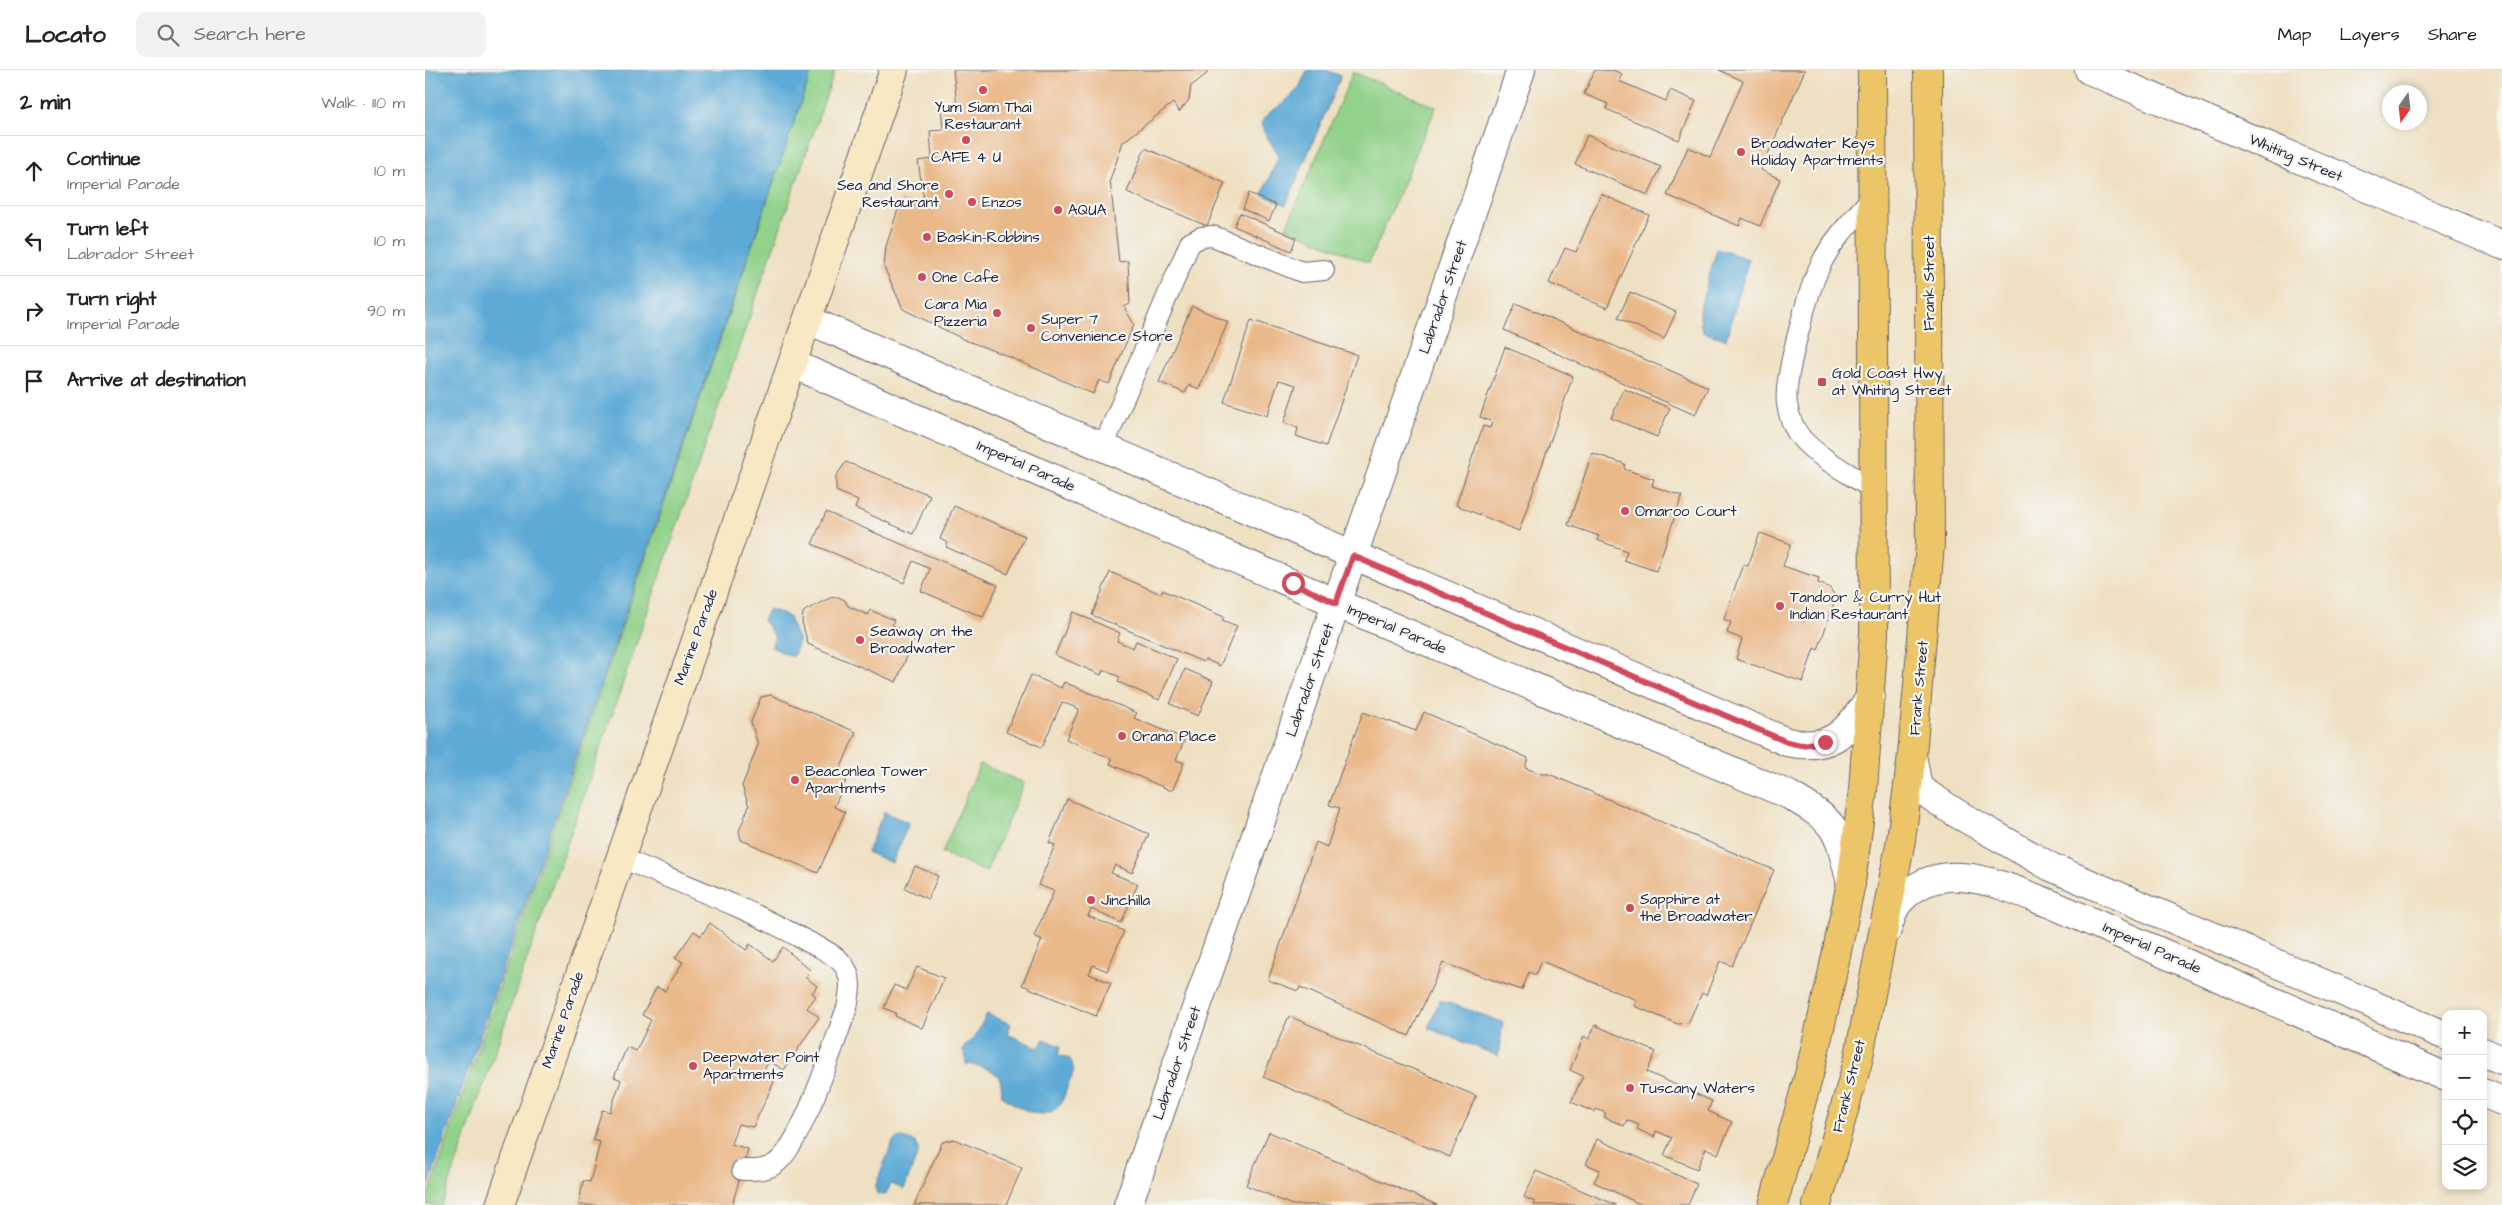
<!DOCTYPE html>
<html lang="en">
<head>
<meta charset="utf-8">
<style>
	body { margin:0; font-family:"Architects Daughter",sans-serif; background:#f2f2f2; color:#222 }
	.controls { position:absolute; right:15px; bottom:15px; display:grid; overflow:hidden; border-radius:10px; box-shadow:0 2px 8px #0003 }
	.controls button { width:45px; height:45px; display:grid; place-items:center; padding:0; border:0; border-bottom:1px solid #e0e0e0; background:#fff; color:#222; font:25px sans-serif }
	.compass { position:absolute; left:1957px; top:15px; width:45px; height:45px; border-radius:50%; background:#fff; box-shadow:0 2px 8px #0003; rotate:194deg }
	.stop { position:absolute; width:15px; height:15px; margin:-11px; border:4px solid #d1495b; border-radius:50%; background:#fff }
	.stop.end { background:#d1495b; border-color:#fff; box-shadow:0 1px 5px #0008 }
	.list { margin:0; padding:0; list-style:none }
	h2 { display:flex; justify-content:space-between; align-items:center; height:65px; margin:0; padding:0 20px; font-size:21px }
	h2 small { font-size:16px; font-weight:400; color:#767676 }
	.list li { display:grid; grid-template-columns:32px 1fr auto; gap:15px; align-items:center; box-sizing:border-box; height:70px; padding:0 20px; border-top:1px solid #e0e0e0 }
	.list b { display:block; font-size:19px; white-space:nowrap }
	.list p { margin:0; font-size:16px; white-space:nowrap; color:#767676 }
	.list em { font-size:16px; font-style:normal; color:#767676 }
	.icon { flex:none; width:28px; height:28px; fill:none; stroke:currentColor; stroke-width:2; stroke-linecap:round; stroke-linejoin:round }
	.map { position:relative; flex:none; width:2077px; height:1135px; overflow:hidden }
	header { display:flex; align-items:center; gap:30px; box-sizing:border-box; height:70px; padding:0 25px; background:#fff; border-bottom:1px solid #e0e0e0 }
	header strong { font-size:24px }
	nav { display:flex; gap:28px; margin-inline-start:auto; font-size:18px }
	.search { width:350px; height:45px; background:#f2f2f2; display:flex; align-items:center; gap:12px; box-sizing:border-box; padding:0 18px; border-radius:10px; color:#767676; font-size:19px }
	main { display:flex }
	aside { flex:1; background:#fff }
	.map>svg:first-child { display:block }
	.green { fill:#92d28a; stroke:#5a7a62 }
	.water { fill:#5daad6; stroke:#406688 }
	.building { fill:#eab98a }
	.lines { fill:none; stroke-linecap:round; stroke-linejoin:round }
	.lane-casing { stroke:#6a646a; stroke-width:22 }
	.street-casing { stroke:#6a646a; stroke-width:30 }
	.secondary-casing { stroke:#6a646a; stroke-width:30 }
	.highway-casing { stroke:#6a646a; stroke-width:30 }
	.lane { stroke:#fff; stroke-width:20 }
	.street { stroke:#fff; stroke-width:28 }
	.secondary { stroke:#f8e8c3; stroke-width:28 }
	.highway { stroke:#edc569; stroke-width:28 }
	.route { stroke:#d1495b; stroke-width:6 }
	.poi-dot { fill:#d1495b; stroke:#f6f6f2; stroke-width:2 }
	.labels { text-anchor:middle; dominant-baseline:central; stroke-width:4.5; stroke-linejoin:round; paint-order:stroke }
	.poi-label { font-size:15px; fill:#22223b; stroke:#f6f6f2; text-anchor:start }
	.street-label { font-size:15px; fill:#22223b; stroke:#f6f6f2 }
</style>
</head>
<body>
<header>
<strong>Locato</strong>
<div class="search"><svg class="icon" aria-label="search" viewBox="0 0 24 24"><circle cx="10" cy="10" r="6"/><path d="M15 15l6 6"/></svg>Search here</div>
<nav><a>Map</a><a>Layers</a><a>Share</a></nav>
</header>
<main>
<aside>
<h2>2 min<small>Walk · 110 m</small></h2>
<ul class="list">
<li><svg class="icon" aria-label="ahead" viewBox="0 0 24 24"><path d="M12 20V5M6 11l6-6 6 6"/></svg><div><b>Continue</b><p>Imperial Parade</p></div><em>10 m</em></li>
<li><svg class="icon" aria-label="left" viewBox="0 0 24 24"><path d="M17 20v-9H6M10 6l-5 5 5 5"/></svg><div><b>Turn left</b><p>Labrador Street</p></div><em>10 m</em></li>
<li><svg class="icon" aria-label="right" viewBox="0 0 24 24"><path d="M7 20v-9h11M14 6l5 5-5 5"/></svg><div><b>Turn right</b><p>Imperial Parade</p></div><em>90 m</em></li>
<li><svg class="icon" aria-label="arrive" viewBox="0 0 24 24"><path d="M6 21V4h12l-3 4 3 4H6"/></svg><div><b>Arrive at destination</b></div></li>
</ul>
</aside>
<div class="map">
<svg width="2077" height="1135" viewBox="0 0 2077 1135">
	<rect width="100%" height="100%" fill="#f6f6f2"/>
	<filter id="ink" filterUnits="userSpaceOnUse"><feTurbulence type="fractalNoise" baseFrequency=".02" numOctaves="2"/><feDisplacementMap in="SourceGraphic" scale="10" xChannelSelector="R" yChannelSelector="G"/><feConvolveMatrix kernelMatrix="1 2 1 2 8 2 1 2 1" color-interpolation-filters="sRGB"/></filter>
	<filter id="wash" filterUnits="userSpaceOnUse"><feTurbulence type="fractalNoise" baseFrequency=".0096" numOctaves="4" result="noise"/><feDisplacementMap in="SourceGraphic" scale="20" xChannelSelector="R" yChannelSelector="G"/><feGaussianBlur stdDeviation="1.12" result="paint"/><feColorMatrix in="noise" values="0 0 0 0 0 0 0 0 0 0 0 0 0 0 0 0 0 1.4 0 .05"/><feComposite in="paint" operator="in"/></filter>
	<g filter="url(#wash)">
		<rect width="100%" height="100%" fill="#efe0c2"/>
		<g class="green">
			<polygon points="387,0 410,0 17,1135 0,1135"/>
			<polygon points="928,2 1011,37 944,193 861,158"/>
			<polygon points="555,694 599,713 561,802 517,783"/>
		</g>
		<g class="water">
			<polygon points="0,0 387,0 0,1126"/>
			<path d="M 882,0 L 901,0 L 916,6 L 861,135 L 837,125 L 854,85 C 821,39 843,52 871,21 C 876,16 879,7 882,0 Z"/>
			<polygon points="1292,179 1324,189 1301,269 1277,262 1274,241"/>
			<polygon points="344,539 363,546 374,571 368,587 346,577 350,567 338,550"/>
			<polygon points="459,742 484,753 467,793 442,782"/>
			<polygon points="1015,930 1078,952 1073,986 1003,958"/>
			<path d="M 562,944 L 586,954 L 582,964 L 614,978 L 619,969 L 636,976 L 633,985 L 645,989 C 651,1000 648,1004 643,1015 C 641,1020 639,1028 636,1033 C 620,1056 593,1037 577,1026 C 576,1022 577,1017 576,1013 C 573,998 553,996 541,994 L 541,986 L 537,982 L 540,976 L 551,965 Z"/>
			<polygon points="474,1067 490,1072 494,1081 479,1119 466,1114 460,1125 452,1124 450,1117 468,1071"/>
		</g>
		<g id="blocks">
			<g class="building">
				<polygon points="528,0 780,0 783,3 766,16 764,30 754,42 748,33 698,72 685,110 694,192 703,191 705,234 699,237 709,254 684,314 674,310 668,324 580,285 540,270 478,239 459,197 461,176 476,130 493,136 499,131 493,91 507,89 505,61 518,60 516,36 532,35"/>
				<polygon points="1170,0 1188,0 1197,4 1194,11 1241,31 1245,20 1271,31 1254,70 1181,39 1183,34 1159,24"/>
				<polygon points="1294,0 1380,0 1336,100 1355,109 1335,156 1317,148 1314,156 1242,125 1263,77 1285,87 1318,11"/>
				<polygon points="1162,65 1236,97 1223,125 1150,94"/>
				<polygon points="720,78 800,113 782,156 702,122"/>
				<polygon points="824,123 851,135 844,151 818,139"/>
				<polygon points="1176,124 1224,145 1182,238 1124,213 1140,178 1151,182"/>
				<polygon points="815,143 871,168 866,181 809,156"/>
				<polygon points="1205,222 1251,242 1239,269 1193,248"/>
				<polygon points="1091,233 1283,317 1270,345 1079,260"/>
				<polygon points="767,236 803,252 774,319 764,315 760,323 734,312"/>
				<polygon points="826,250 932,285 901,376 871,366 873,358 859,353 871,315 854,310 842,346 799,332"/>
				<polygon points="1080,277 1148,306 1094,461 1031,435 1058,356 1065,358 1067,352 1055,347"/>
				<polygon points="1199,319 1245,338 1232,367 1186,348"/>
				<polygon points="1167,383 1200,394 1199,399 1229,409 1227,416 1257,426 1231,501 1199,490 1202,481 1172,470 1174,466 1143,455"/>
				<polygon points="421,392 505,425 488,464 430,438 433,431 411,421 411,406"/>
				<polygon points="529,436 600,466 583,504 521,477 523,473 515,469"/>
				<polygon points="401,442 573,515 558,547 496,521 505,499 488,491 479,513 387,474"/>
				<polygon points="1335,463 1366,474 1358,496 1394,508 1393,513 1404,517 1411,527 1393,580 1389,578 1378,612 1311,589 1317,569 1302,563 1306,552 1299,549 1318,494 1323,496"/>
				<polygon points="685,502 736,524 737,520 799,547 797,550 812,556 795,596 780,589 778,592 667,545"/>
				<polygon points="413,527 420,530 423,536 443,545 445,540 469,550 467,555 491,566 471,612 383,574 377,552 378,543 381,540 405,528"/>
				<polygon points="648,542 695,563 692,571 708,578 711,571 752,589 734,630 693,612 695,607 678,600 676,605 630,585"/>
				<polygon points="760,599 788,611 773,646 745,634"/>
				<polygon points="606,605 636,618 639,612 712,643 709,648 760,669 751,690 759,693 747,721 685,694 687,689 641,669 654,639 637,632 617,677 581,662"/>
				<polygon points="346,625 431,662 415,700 424,704 409,737 420,742 393,803 316,770 314,761 324,736 317,716 333,675 326,652 336,627"/>
				<polygon points="938,642 991,661 999,642 1103,688 1100,698 1117,704 1124,704 1349,800 1307,896 1295,891 1281,925 1277,923 1263,953 1253,954 1209,936 1212,930 1116,891 1110,905 1104,902 1097,920 1018,893 984,966 875,917 873,921 843,910 891,772 902,777 915,738 904,735"/>
				<polygon points="642,729 724,764 707,803 690,795 686,803 713,814 696,853 666,839 663,846 699,861 682,901 668,895 664,904 686,913 671,946 597,915 617,870 609,866 629,821 613,815 630,775 624,773"/>
				<polygon points="490,796 513,806 503,829 480,818"/>
				<polygon points="285,853 321,880 325,874 348,891 358,877 386,901 380,907 392,916 387,923 391,926 382,938 394,947 359,1000 344,991 337,1003 349,1012 328,1057 313,1054 306,1074 323,1079 307,1135 154,1135 158,1111 165,1112 175,1072 168,1070 177,1040 185,1042 196,1010 189,1007 202,977 211,981 226,950 217,945 232,917 240,921 258,892 250,888 269,861 276,866"/>
				<polygon points="492,897 519,908 497,958 470,946 471,943 459,938 469,915 481,920"/>
				<polygon points="864,946 1051,1026 1025,1087 838,1007"/>
				<polygon points="1170,955 1231,982 1222,1002 1287,1031 1283,1041 1307,1052 1293,1084 1281,1078 1272,1099 1239,1085 1247,1068 1231,1061 1229,1067 1212,1059 1214,1055 1202,1050 1199,1056 1179,1047 1181,1043 1171,1039 1169,1042 1146,1032 1158,1006 1145,1000 1159,966 1164,969"/>
				<polygon points="844,1062 1012,1135 867,1135 821,1115"/>
				<polygon points="529,1069 597,1098 581,1135 489,1135 517,1072"/>
				<polygon points="1172,1069 1272,1114 1263,1135 1217,1135 1169,1112 1175,1100 1161,1094"/>
				<polygon points="1111,1101 1191,1135 1109,1135 1110,1132 1099,1127"/>
			</g>
		</g>
	</g>
	<g filter="url(#ink)">
		<use href="#blocks" fill-opacity="0" stroke="#6a646a" stroke-width="1"/>
		<g class="lines">
			<g class="lane-casing">
				<g id="lane">
					<path d="M 1447,127 C 1430,148 1408,169 1396,194 C 1384,217 1358,310 1362,334 C 1364,346 1369,360 1377,369 C 1396,390 1426,404 1449,420"/>
					<polyline points="678,377 765,173 776,167 788,166 877,202 899,200"/>
					<path d="M 194,787 C 255,813 318,836 376,868 C 389,875 405,881 415,891 C 429,904 425,922 422,938 C 409,972 377,1076 350,1094 C 340,1101 328,1100 317,1100"/>
				</g>
			</g>
			<g class="street-casing">
				<g id="street">
					<polyline points="1664,0 2077,175"/>
					<path d="M 383,250 L 1362,672 C 1409,682 1421,661 1446,627"/>
					<path d="M 368,294 L 911,533 L 1364,725 C 1414,754 1412,758 1426,813"/>
					<polyline points="1487,685 1493,718 1531,743 1626,797 2021,966"/>
					<path d="M 1462,860 C 1465,851 1468,839 1474,832 C 1516,784 1578,816 1626,834 L 2021,1007"/>
					<polyline points="2058,982 2077,990"/>
					<polyline points="2058,1023 2077,1031"/>
					<polyline points="703,1135 1096,0"/>
				</g>
			</g>
			<g class="secondary-casing">
				<path id="secondary" d="M 75,1135 C 205,756 339,379 469,0"/>
			</g>
			<g class="highway-casing">
				<g id="highway">
					<polyline points="1348,1135 1385,1001 1406,910 1426,813 1438,720 1449,563 1447,0"/>
					<polyline points="1392,1135 1433,991 1476,770 1487,685 1505,474 1503,0"/>
				</g>
			</g>
			<use href="#lane" class="lane"/>
			<use href="#street" class="street"/>
			<use href="#secondary" class="secondary"/>
			<use href="#highway" class="highway"/>
		</g>
	</g>
	<g class="lines" filter="url(#ink)">
		<polyline class="route" points="868,513 911,533 928,486 1362,672 1376,675 1400,672"/>
	</g>
	<g class="poi-dot">
		<circle cx="558" cy="20" r="5"/>
		<circle cx="541" cy="70" r="5"/>
		<circle cx="1316" cy="82" r="5"/>
		<circle cx="524" cy="124" r="5"/>
		<circle cx="547" cy="132" r="5"/>
		<circle cx="633" cy="140" r="5"/>
		<circle cx="502" cy="167" r="5"/>
		<circle cx="497" cy="207" r="5"/>
		<circle cx="572" cy="243" r="5"/>
		<circle cx="606" cy="258" r="5"/>
		<rect x="1392" y="307" width="10" height="10" rx="2.5"/>
		<circle cx="1200" cy="441" r="5"/>
		<circle cx="1355" cy="536" r="5"/>
		<circle cx="435" cy="570" r="5"/>
		<circle cx="697" cy="666" r="5"/>
		<circle cx="370" cy="710" r="5"/>
		<circle cx="666" cy="830" r="5"/>
		<circle cx="1205" cy="838" r="5"/>
		<circle cx="268" cy="996" r="5"/>
		<circle cx="1205" cy="1018" r="5"/>
	</g>
	<g class="labels">
		<g class="poi-label">
			<text x="558" y="37" text-anchor="middle">Yum Siam Thai<tspan x="558" dy="17">Restaurant</tspan></text>
			<text x="1326" y="73">Broadwater Keys<tspan x="1326" dy="17">Holiday Apartments</tspan></text>
			<text x="541" y="87" text-anchor="middle">CAFE 4 U</text>
			<text x="514" y="115" text-anchor="end">Sea and Shore<tspan x="514" dy="17">Restaurant</tspan></text>
			<text x="557" y="132">Enzos</text>
			<text x="643" y="140">AQUA</text>
			<text x="512" y="167">Baskin-Robbins</text>
			<text x="507" y="207">One Cafe</text>
			<text x="562" y="234" text-anchor="end">Cara Mia<tspan x="562" dy="17">Pizzeria</tspan></text>
			<text x="616" y="249">Super 7<tspan x="616" dy="17">Convenience Store</tspan></text>
			<text x="1407" y="303">Gold Coast Hwy<tspan x="1407" dy="17">at Whiting Street</tspan></text>
			<text x="1210" y="441">Omaroo Court</text>
			<text x="1365" y="527">Tandoor &amp; Curry Hut<tspan x="1365" dy="17">Indian Restaurant</tspan></text>
			<text x="445" y="561">Seaway on the<tspan x="445" dy="17">Broadwater</tspan></text>
			<text x="707" y="666">Orana Place</text>
			<text x="380" y="701">Beaconlea Tower<tspan x="380" dy="17">Apartments</tspan></text>
			<text x="1215" y="829">Sapphire at<tspan x="1215" dy="17">the Broadwater</tspan></text>
			<text x="676" y="830">Jinchilla</text>
			<text x="278" y="987">Deepwater Point<tspan x="278" dy="17">Apartments</tspan></text>
			<text x="1215" y="1018">Tuscany Waters</text>
		</g>
		<g class="street-label">
			<text transform="translate(1871 88) rotate(23)">Whiting Street</text>
			<text transform="translate(1504 213) rotate(-90)">Frank Street</text>
			<text transform="translate(1018 227) rotate(-71)">Labrador Street</text>
			<text transform="translate(601 396) rotate(24)">Imperial Parade</text>
			<text transform="translate(972 559) rotate(23)">Imperial Parade</text>
			<text transform="translate(271 567) rotate(-70)">Marine Parade</text>
			<text transform="translate(885 610) rotate(-71)">Labrador Street</text>
			<text transform="translate(1494 618) rotate(-85)">Frank Street</text>
			<text transform="translate(1727 878) rotate(24)">Imperial Parade</text>
			<text transform="translate(138 950) rotate(-71)">Marine Parade</text>
			<text transform="translate(752 993) rotate(-71)">Labrador Street</text>
			<text transform="translate(1424 1016) rotate(-76)">Frank Street</text>
		</g>
	</g>
</svg>
<div class="controls">
<button>+</button>
<button>−</button>
<button><svg class="icon" aria-label="locate" viewBox="0 0 24 24"><circle cx="12" cy="12" r="6"/><path d="M12 2v4M12 18v4M2 12h4M18 12h4"/></svg></button>
<button><svg class="icon" aria-label="layers" viewBox="0 0 24 24"><path d="M12 4l9 5-9 5-9-5zM3 14l9 5 9-5"/></svg></button>
</div>
<svg class="compass" viewBox="-18 -18 36 36"><path d="M0-13l5 13h-10z" fill="#e53935"/><path d="M0 13l5-13h-10z" fill="#767676"/></svg>
<div class="stop" style="left:868px;top:513px"></div>
<div class="stop end" style="left:1400px;top:672px"></div>
</div>
</main>
</body>
</html>
